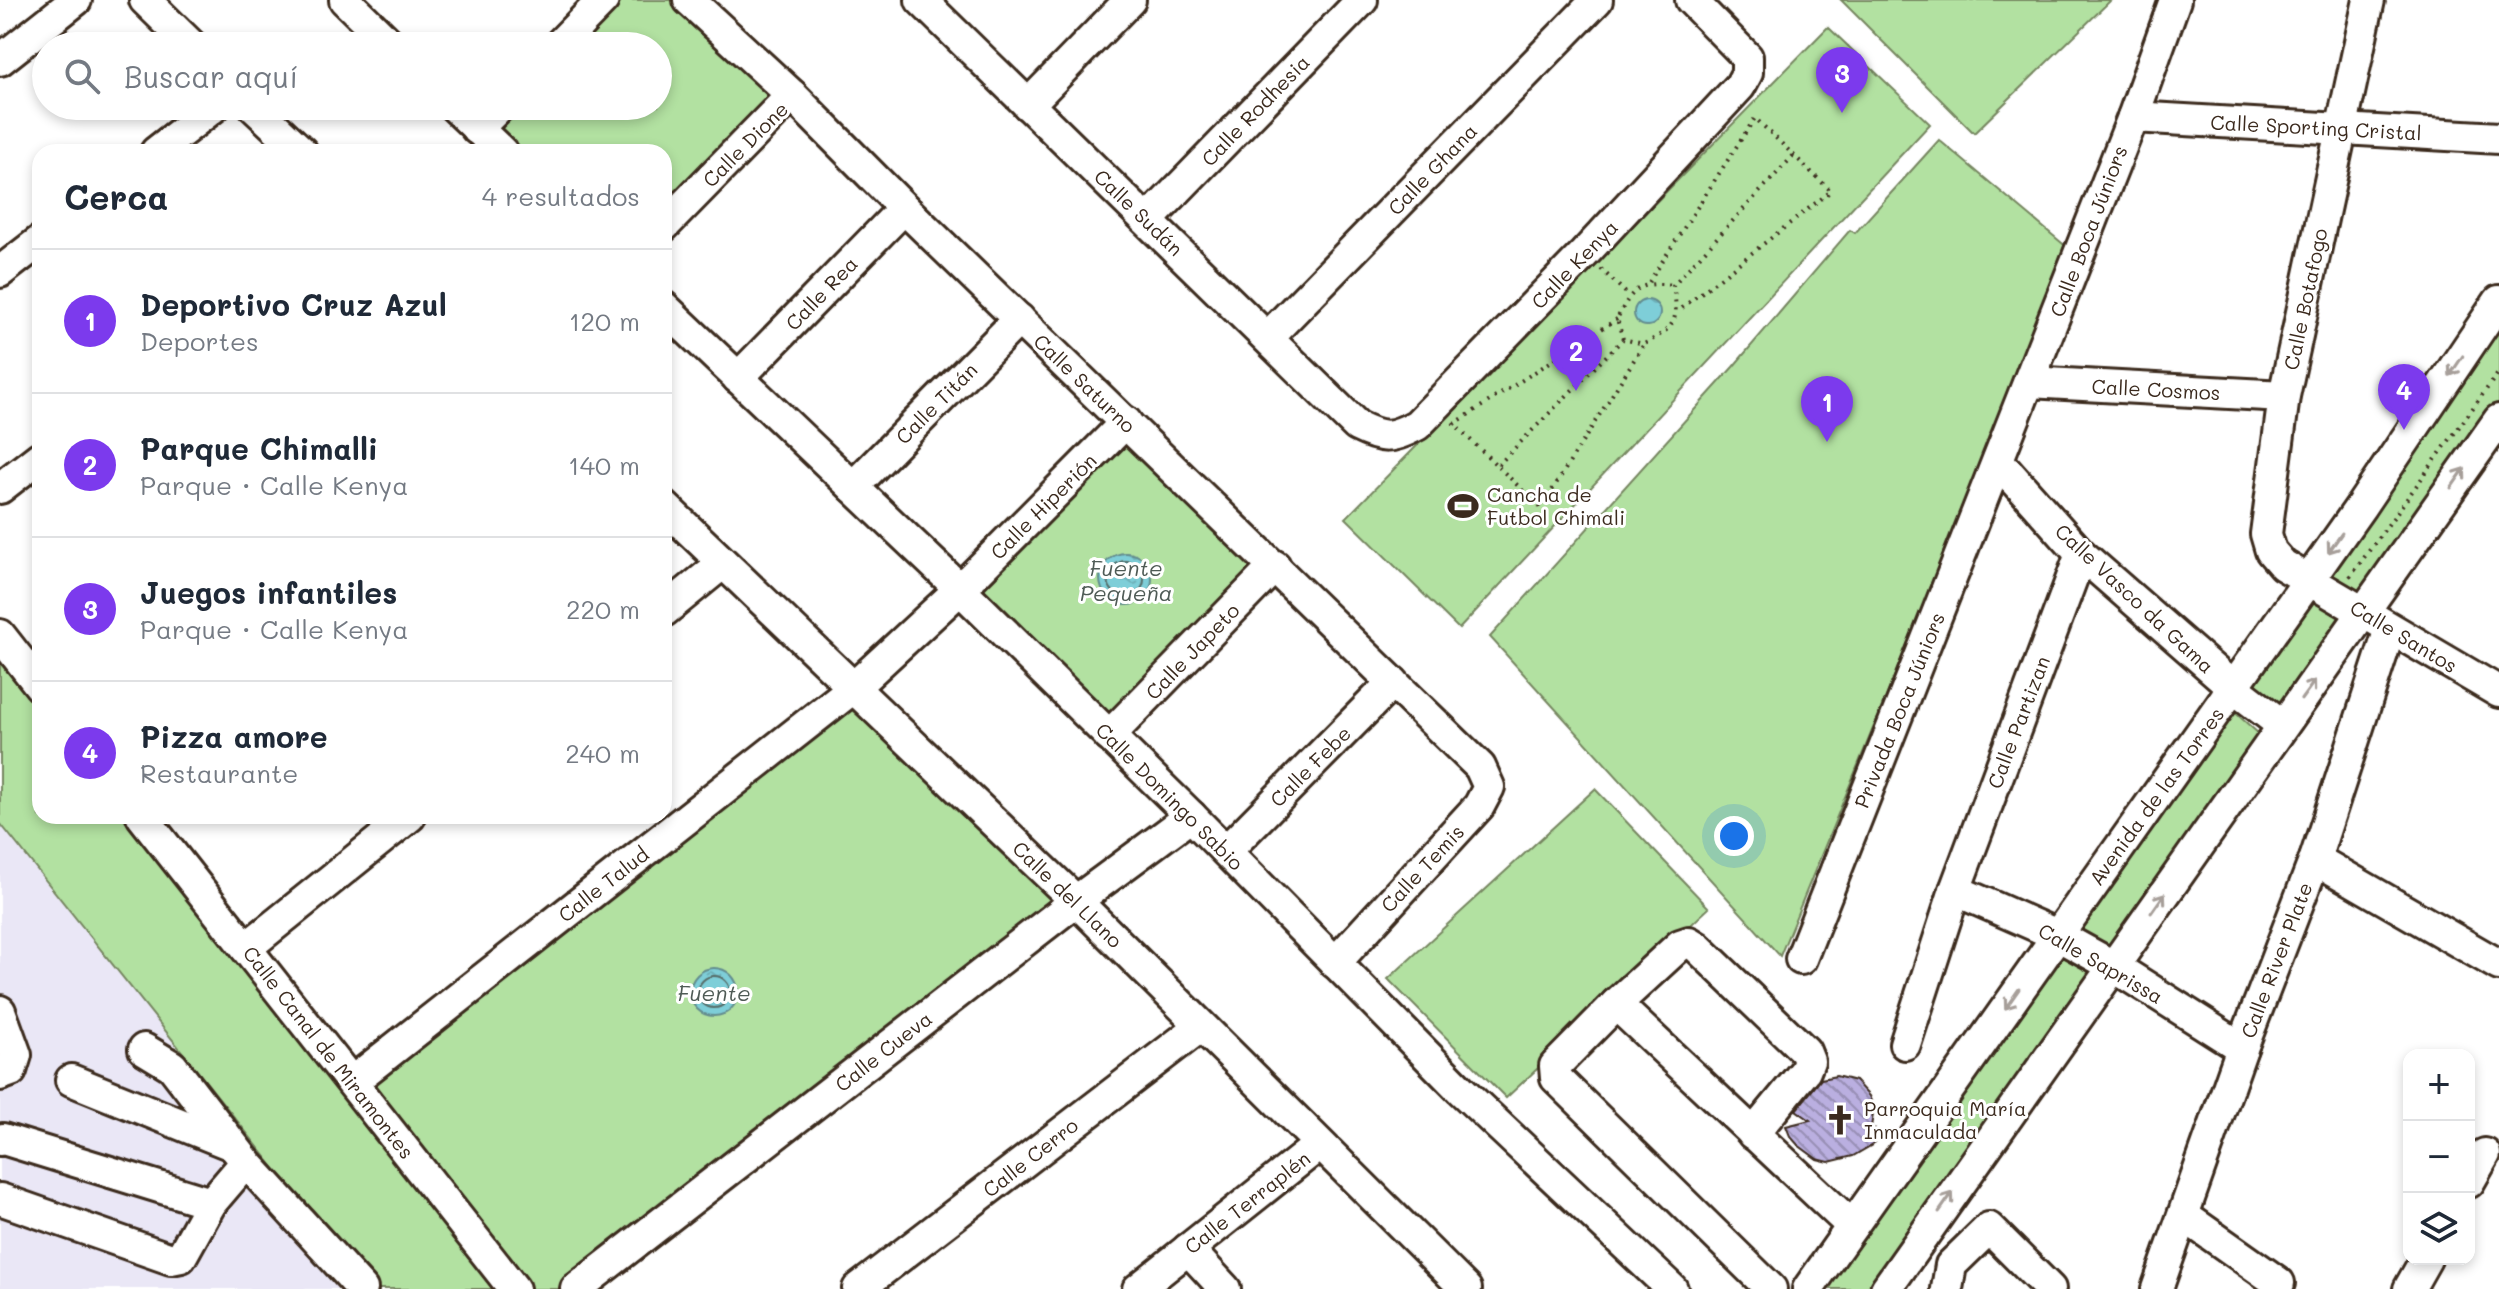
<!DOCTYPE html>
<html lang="es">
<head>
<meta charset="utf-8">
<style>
	body { margin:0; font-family:Mali,sans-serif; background:#f2f2f3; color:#1f2937 }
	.controls { position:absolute; right:24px; bottom:24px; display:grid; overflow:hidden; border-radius:16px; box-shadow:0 4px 12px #0003 }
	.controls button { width:72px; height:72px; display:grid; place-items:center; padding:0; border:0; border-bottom:2px solid #e0e1e3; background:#fff; color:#1f2937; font:40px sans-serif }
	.you { position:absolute; left:1734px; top:836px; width:28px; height:28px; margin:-20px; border:6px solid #fff; border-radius:50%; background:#1a73e8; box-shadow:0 0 0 12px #1a73e833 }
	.badge { display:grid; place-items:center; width:52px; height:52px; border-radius:50%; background:#7c3aed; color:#fff; font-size:26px; font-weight:700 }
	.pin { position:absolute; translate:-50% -66px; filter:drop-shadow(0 2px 4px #0008) }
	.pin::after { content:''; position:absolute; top:42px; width:28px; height:24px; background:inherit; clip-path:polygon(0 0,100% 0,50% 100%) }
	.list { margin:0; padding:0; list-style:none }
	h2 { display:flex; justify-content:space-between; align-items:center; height:104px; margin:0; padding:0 32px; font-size:34px }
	h2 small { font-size:26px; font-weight:400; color:#747a83 }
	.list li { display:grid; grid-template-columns:52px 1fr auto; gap:24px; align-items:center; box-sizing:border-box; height:144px; padding:0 32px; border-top:2px solid #e0e1e3 }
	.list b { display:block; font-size:30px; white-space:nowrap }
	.list p { margin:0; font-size:26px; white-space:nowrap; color:#747a83 }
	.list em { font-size:26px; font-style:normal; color:#747a83 }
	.icon { flex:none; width:44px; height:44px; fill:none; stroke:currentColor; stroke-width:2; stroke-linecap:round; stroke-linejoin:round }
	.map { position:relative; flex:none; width:2499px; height:1289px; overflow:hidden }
	.search { position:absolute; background:#fff; box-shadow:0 4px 12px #0003; left:32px; top:32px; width:640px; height:88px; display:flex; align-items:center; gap:20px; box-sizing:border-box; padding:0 28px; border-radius:44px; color:#747a83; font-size:30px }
	.panel { position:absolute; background:#fff; box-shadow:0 4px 12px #0003; left:32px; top:144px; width:640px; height:680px; border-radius:24px }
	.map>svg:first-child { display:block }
	.built { fill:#eae7f6 }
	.park { fill:#b2e1a1; stroke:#768660; stroke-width:2 }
	.water { fill:url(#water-ripples); stroke:#638c8e; stroke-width:2 }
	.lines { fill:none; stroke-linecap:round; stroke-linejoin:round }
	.shore { stroke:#566c68; stroke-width:2 }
	.building { fill:url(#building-back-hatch); stroke:#3b2a1e; stroke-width:2 }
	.minor-casing { stroke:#3b2a1e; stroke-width:36 }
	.path { stroke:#3b2a1e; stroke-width:4; stroke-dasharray:2 6; stroke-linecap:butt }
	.minor { stroke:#fff; stroke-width:30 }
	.oneway { stroke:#a79f9a }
	.labels { text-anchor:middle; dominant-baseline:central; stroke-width:6; stroke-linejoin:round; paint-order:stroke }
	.street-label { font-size:20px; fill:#3b2a1e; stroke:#fff }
	.poi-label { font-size:20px; fill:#3b2a1e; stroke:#fff; text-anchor:start }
	.water-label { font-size:22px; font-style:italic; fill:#4f5b56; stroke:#fff }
</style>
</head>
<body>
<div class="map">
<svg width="2499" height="1289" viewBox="0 0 2499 1289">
	<defs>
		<pattern id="water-ripples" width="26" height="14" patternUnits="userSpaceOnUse" patternTransform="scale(2)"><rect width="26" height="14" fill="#7eced8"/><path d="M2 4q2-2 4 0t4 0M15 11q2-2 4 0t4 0" fill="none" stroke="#6eb1b9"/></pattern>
		<pattern id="building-back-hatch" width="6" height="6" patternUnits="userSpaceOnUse" patternTransform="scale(2)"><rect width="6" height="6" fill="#baafe0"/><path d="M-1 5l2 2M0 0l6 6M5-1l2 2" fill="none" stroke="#988fb5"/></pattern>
	</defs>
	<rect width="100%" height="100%" fill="#fff"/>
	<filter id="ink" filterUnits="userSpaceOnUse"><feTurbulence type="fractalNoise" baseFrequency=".0125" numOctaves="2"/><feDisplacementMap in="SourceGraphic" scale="16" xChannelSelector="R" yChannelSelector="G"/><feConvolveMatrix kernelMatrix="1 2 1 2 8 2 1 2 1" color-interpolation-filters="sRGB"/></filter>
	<g filter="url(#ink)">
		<polygon class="built" points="0,823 371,1289 0,1289"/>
		<g class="park">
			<polygon points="614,0 692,0 788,95 664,217 664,152 521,152 491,123 508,106 658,106 658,46 568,46"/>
			<polygon points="1841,0 2111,0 1974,133"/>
			<polygon points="1828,27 1930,124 1459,629 1346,518"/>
			<polygon points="1939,140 2068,248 1879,714 1880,716 1876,721 1780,956 1490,637 1733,367 1850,230 1855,233"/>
			<polygon points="2499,286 2499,446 2378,608 2303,564 2437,368"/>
			<polygon points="1126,424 1273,566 1108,729 963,589"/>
			<polygon points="2290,581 2366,626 2286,740 2220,683"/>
			<polygon points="0,659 40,710 40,816 123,816 493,1289 371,1289 0,823"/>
			<polygon points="855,699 1066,897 564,1289 525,1289 363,1080"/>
			<polygon points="2221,700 2279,752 2123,967 2056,929"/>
			<polygon points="1595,789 1709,908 1506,1098 1388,979"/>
			<polygon points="2050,939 2116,978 1892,1289 1811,1289"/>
		</g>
		<g class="water">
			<circle cx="1647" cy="313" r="13"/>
			<circle cx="1126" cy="579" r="26"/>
			<circle cx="714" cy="992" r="24"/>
		</g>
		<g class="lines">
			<g class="shore">
				<circle cx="1126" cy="579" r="18"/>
				<circle cx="714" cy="992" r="16"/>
			</g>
		</g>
		<polygon class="building" points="1836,1076 1855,1081 1869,1096 1874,1108 1871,1127 1881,1133 1872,1145 1853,1156 1829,1162 1817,1159 1798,1145 1790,1136 1786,1126 1810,1120 1796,1110 1821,1079"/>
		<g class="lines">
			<g class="minor-casing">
				<g id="minor">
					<polyline points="145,0 192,46"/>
					<polyline points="345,0 392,46"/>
					<polyline points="689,0 792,95 904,208 1480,767 1489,787 1479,806 1335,963"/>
					<path d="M 921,0 L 1357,426 C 1383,439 1391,439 1417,425 L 1584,254 L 1740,86 L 1747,73 L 1747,57 L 1691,0"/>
					<polyline points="2369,0 2284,396 2266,534 2271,551 2283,565 2499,692"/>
					<polyline points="558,46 603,0"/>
					<polyline points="0,60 76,0"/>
					<polyline points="1028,105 1130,0"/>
					<polyline points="253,106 302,152"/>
					<polyline points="454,106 502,152"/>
					<polyline points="2133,117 2499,138"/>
					<polyline points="477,129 500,106"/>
					<polyline points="156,152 215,106"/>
					<polyline points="1148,220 1362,0"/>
					<polyline points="664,226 792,95"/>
					<polyline points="0,272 40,241"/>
					<polyline points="664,307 960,589 1191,816 1461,1090 1672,1289"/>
					<polyline points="1268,337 1597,0"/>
					<polyline points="738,378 904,208"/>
					<polyline points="2029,382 2284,396"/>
					<polyline points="1998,461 2081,554 2234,688 2282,725"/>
					<polyline points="853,487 1019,319"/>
					<polyline points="0,488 40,457"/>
					<polyline points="664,506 1076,901 1466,1289"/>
					<polyline points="664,611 723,563"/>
					<polyline points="0,635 40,686"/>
					<polyline points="1109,736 1275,566"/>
					<polyline points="142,816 514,1289"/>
					<polyline points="1226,851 1393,682"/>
					<polyline points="2315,859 2499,965"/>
					<polyline points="1955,890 2057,935 2113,966 2242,1048"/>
					<polyline points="246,948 410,816"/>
					<polyline points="1801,959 2133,117 2175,0"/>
					<polyline points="1616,1004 1852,1226"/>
					<polyline points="0,1011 16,1055 11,1071 0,1075"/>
					<polyline points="1905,1044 1955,890 2081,554"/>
					<polyline points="71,1080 232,1145"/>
					<polyline points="353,1081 853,688 960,589 1126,422"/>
					<polyline points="1753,1134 1805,1071 1809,1061 1805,1051 1697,947 1689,942 1680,945 1616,1004 1555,1066 1556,1078 1771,1289"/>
					<polyline points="0,1140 3,1139 211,1203"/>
					<polyline points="246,1162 362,1289"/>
					<polyline points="2469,1182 2485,1154"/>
					<polyline points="0,1199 171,1259 181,1257 211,1203 246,1162 172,1066 144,1049"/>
					<polyline points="2184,1216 2279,1283"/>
					<polyline points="1188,1249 1225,1289"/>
					<polyline points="576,1289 1076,901 1191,816"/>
					<polyline points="858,1289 1201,1026"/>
					<polyline points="1138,1289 1319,1145"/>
					<polyline points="1808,1289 2361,506 2499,301"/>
					<polyline points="1886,1289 2499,420"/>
					<polyline points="1947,1289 1951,1265 1989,1228 2050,1289"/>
					<polyline points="2157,1289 2242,1048 2315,859 2390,629"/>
					<polyline points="2409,1289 2426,1259"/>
				</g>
			</g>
			<g class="path">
				<polyline points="1601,269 1628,295"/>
				<polyline points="1649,282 1755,118 1831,191 1678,311"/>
				<polyline points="1617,319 1454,424 1541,508 1644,344"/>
				<path d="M 1623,339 L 1617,319 C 1632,289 1639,281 1673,285"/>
				<path d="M 1498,465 L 1623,339 L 1644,344 C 1677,327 1679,320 1673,285 L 1794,155"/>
				<polyline points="2350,577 2499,372"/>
			</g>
			<use href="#minor" class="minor"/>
		</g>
		<defs><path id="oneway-shaft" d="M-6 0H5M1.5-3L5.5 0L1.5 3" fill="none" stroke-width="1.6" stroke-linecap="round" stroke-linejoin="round" transform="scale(2)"/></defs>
		<g class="oneway">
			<use href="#oneway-shaft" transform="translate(2456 366) rotate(124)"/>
			<use href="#oneway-shaft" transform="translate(2458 478) rotate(-55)"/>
			<use href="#oneway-shaft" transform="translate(2335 543) rotate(125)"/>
			<use href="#oneway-shaft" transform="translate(2308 690) rotate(-54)"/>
			<use href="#oneway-shaft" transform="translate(2158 903) rotate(-55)"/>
			<use href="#oneway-shaft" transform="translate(2012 999) rotate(125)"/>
			<use href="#oneway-shaft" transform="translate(1946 1202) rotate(-55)"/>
		</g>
	</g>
	<defs>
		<g id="stadium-bare" transform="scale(2.4)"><path d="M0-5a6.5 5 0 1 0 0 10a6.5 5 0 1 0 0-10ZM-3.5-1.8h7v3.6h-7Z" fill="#3b2a1e" stroke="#fff" stroke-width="2.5" paint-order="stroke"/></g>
		<g id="church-bare" transform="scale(2.4)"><path d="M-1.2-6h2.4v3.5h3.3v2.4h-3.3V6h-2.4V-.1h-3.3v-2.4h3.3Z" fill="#3b2a1e" stroke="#fff" stroke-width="2.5" paint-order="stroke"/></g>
	</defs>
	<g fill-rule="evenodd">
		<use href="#stadium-bare" x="1463" y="506"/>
		<use href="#church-bare" x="1840" y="1120"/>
	</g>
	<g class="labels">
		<g class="street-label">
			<text transform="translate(1255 110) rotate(-46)">Calle Rodhesia</text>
			<text transform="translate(2316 127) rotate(3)">Calle Sporting Cristal</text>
			<text transform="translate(745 144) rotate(-45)">Calle Dione</text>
			<text transform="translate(1432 169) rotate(-46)">Calle Ghana</text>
			<text transform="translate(1139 212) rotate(44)">Calle Sudán</text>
			<text transform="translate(2088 231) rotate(-69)">Calle Boca Júniors</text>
			<text transform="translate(1574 264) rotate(-46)">Calle Kenya</text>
			<text transform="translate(821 293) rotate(-46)">Calle Rea</text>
			<text transform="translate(2305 299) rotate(-78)">Calle Botafogo</text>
			<text transform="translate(1085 383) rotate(44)">Calle Saturno</text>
			<text transform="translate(2156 389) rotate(3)">Calle Cosmos</text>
			<text transform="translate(936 403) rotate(-45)">Calle Titán</text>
			<text transform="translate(1043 506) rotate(-45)">Calle Hiperión</text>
			<text transform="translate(2135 598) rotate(43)">Calle Vasco da Gama</text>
			<text transform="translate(2404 636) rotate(31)">Calle Santos</text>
			<text transform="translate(1192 651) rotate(-46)">Calle Japeto</text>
			<text transform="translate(1899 710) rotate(-68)">Privada Boca Júniors</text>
			<text transform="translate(2018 722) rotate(-69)">Calle Partizan</text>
			<text transform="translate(1310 766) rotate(-45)">Calle Febe</text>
			<text transform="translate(1170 796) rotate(45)">Calle Domingo Sabio</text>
			<text transform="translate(2156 796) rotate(-54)">Avenida de las Torres</text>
			<text transform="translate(1422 868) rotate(-47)">Calle Temis</text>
			<text transform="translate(603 884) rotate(-38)">Calle Talud</text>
			<text transform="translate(1068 894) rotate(44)">Calle del Llano</text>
			<text transform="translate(2276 960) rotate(-69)">Calle River Plate</text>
			<text transform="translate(2101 963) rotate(30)">Calle Saprissa</text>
			<text transform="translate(883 1051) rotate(-38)">Calle Cueva</text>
			<text transform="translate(329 1052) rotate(52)">Calle Canal de Miramontes</text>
			<text transform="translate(1030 1157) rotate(-38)">Calle Cerro</text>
			<text transform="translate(1247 1202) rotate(-38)">Calle Terraplén</text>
		</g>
		<g class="poi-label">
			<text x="1487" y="494">Cancha de<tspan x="1487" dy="23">Futbol Chimali</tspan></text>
			<text x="1864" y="1108">Parroquia María<tspan x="1864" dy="23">Inmaculada</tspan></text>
		</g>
		<g class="water-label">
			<text x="1126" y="567">Fuente<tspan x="1126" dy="25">Pequeña</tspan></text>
			<text x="714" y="992">Fuente</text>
		</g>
	</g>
</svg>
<div class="controls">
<button>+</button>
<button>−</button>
<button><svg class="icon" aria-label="layers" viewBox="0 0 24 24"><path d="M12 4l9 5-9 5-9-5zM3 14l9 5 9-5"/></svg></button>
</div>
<div class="you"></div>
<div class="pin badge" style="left:1827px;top:442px">1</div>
<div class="pin badge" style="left:1576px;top:391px">2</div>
<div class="pin badge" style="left:1842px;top:113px">3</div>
<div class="pin badge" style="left:2404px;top:430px">4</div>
<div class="search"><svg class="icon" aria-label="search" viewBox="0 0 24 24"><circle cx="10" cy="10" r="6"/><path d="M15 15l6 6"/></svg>Buscar aquí</div>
<section class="panel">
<h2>Cerca<small>4 resultados</small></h2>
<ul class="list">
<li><span class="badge">1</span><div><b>Deportivo Cruz Azul</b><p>Deportes</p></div><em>120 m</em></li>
<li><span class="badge">2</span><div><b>Parque Chimalli</b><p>Parque · Calle Kenya</p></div><em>140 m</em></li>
<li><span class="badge">3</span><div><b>Juegos infantiles</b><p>Parque · Calle Kenya</p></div><em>220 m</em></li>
<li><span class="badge">4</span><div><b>Pizza amore</b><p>Restaurante</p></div><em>240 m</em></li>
</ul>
</section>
</div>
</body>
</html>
